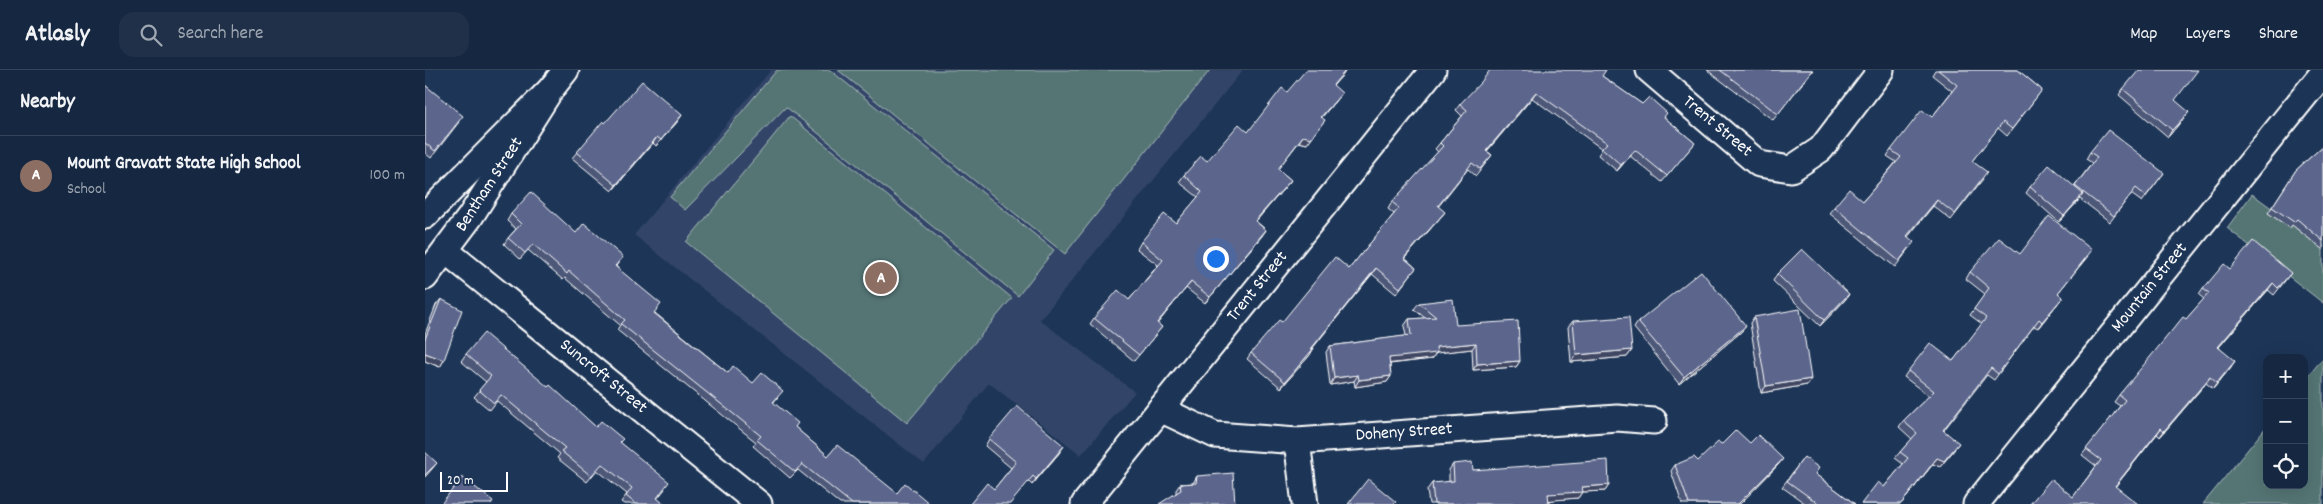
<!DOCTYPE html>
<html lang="en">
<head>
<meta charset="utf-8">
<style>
	body { margin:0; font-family:Dekko,sans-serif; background:#1f3048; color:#f1f3f6 }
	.controls { position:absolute; right:15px; bottom:15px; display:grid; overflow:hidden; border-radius:10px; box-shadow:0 5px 20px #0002 }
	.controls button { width:45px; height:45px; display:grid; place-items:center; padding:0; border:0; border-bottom:1px solid #35445a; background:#162841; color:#f1f3f6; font:25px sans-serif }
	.scale { position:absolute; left:15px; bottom:12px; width:68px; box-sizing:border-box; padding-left:5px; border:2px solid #fff; border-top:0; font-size:14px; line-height:18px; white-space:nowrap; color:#fff; -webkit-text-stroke:4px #1d3557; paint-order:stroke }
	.you { position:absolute; left:790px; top:188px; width:18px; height:18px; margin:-12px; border:4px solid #fff; border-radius:50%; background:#1a73e8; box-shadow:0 0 0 8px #1a73e833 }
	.badge { display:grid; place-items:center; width:32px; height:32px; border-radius:50%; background:#1a73e8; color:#fff; font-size:16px; font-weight:700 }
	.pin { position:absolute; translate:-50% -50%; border:2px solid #fff; box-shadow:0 1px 5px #0006 }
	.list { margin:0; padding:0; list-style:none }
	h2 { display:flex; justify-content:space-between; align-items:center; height:65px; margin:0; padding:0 20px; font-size:21px }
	h2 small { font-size:16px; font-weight:400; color:#9ea6b1 }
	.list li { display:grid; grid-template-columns:32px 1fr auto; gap:15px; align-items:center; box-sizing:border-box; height:80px; padding:0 20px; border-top:1px solid #35445a }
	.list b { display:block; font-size:19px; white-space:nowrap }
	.list p { margin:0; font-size:16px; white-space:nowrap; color:#9ea6b1 }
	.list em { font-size:16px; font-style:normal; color:#9ea6b1 }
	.icon { flex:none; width:28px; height:28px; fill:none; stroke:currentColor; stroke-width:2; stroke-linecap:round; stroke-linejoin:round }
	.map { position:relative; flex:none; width:1898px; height:434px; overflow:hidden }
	header { display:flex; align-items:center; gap:30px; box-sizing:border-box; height:70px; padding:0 25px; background:#162841; border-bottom:1px solid #35445a }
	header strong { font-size:24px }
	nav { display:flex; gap:28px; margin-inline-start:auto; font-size:18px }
	.search { width:350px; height:45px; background:#1f3048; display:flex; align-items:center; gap:12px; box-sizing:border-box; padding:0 18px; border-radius:15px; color:#9ea6b1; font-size:19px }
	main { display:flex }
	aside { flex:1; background:#162841 }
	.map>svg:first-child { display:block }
	.built { fill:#304467 }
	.green { fill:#557574; stroke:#aababa }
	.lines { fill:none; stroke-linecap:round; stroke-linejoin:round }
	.street-casing { stroke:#fff; stroke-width:29 }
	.street { stroke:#1d3557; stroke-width:25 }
	.wall { fill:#4e5879; stroke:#fff }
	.shaded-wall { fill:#404763; stroke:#fff }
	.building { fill:#5b668d; stroke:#fff }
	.labels { text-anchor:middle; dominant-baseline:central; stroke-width:4; stroke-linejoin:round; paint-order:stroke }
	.street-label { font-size:18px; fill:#fff; stroke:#1d3557 }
</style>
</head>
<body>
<header>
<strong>Atlasly</strong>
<div class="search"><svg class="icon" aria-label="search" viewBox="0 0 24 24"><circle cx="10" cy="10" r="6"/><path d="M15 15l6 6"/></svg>Search here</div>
<nav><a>Map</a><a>Layers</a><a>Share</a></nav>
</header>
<main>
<aside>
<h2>Nearby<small></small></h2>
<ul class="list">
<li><span class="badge" style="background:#8d6e63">A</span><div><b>Mount Gravatt State High School</b><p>School</p></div><em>100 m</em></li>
</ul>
</aside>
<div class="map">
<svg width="1898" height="434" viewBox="0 0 1898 434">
	<rect width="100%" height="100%" fill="#1d3557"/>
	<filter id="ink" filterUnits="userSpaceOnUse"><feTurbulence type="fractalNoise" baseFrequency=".02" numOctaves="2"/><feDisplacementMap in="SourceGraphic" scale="10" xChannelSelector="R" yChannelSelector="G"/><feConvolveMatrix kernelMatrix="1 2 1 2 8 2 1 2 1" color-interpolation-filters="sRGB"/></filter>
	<g filter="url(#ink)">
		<polygon class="built" points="346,0 818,0 615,250 710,322 656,385 564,313 499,394 209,165"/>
		<g class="green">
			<polygon points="352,0 405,0 629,180 593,226 361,37 260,140 245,127"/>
			<polygon points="413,0 785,0 640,184"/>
			<polygon points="365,46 587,228 482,353 261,172"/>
			<polygon points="1827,124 1898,175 1898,233 1802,158"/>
			<polygon points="1898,288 1898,434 1778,434 1842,356 1842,415 1879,415 1879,311"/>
		</g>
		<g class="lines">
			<g class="street-casing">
				<g id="street">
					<polyline points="1224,0 1334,94 1366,99 1396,79 1456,0"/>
					<polyline points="0,146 126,19 141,0"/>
					<polyline points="21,181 334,434"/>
					<polyline points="0,207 45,147 126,19"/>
					<polyline points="735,339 790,365 872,371 1192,348 1229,351"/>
					<polyline points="872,371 880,434"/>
					<polyline points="659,434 1008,0"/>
					<polyline points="1551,434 1898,3"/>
				</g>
			</g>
			<use href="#street" class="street"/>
		</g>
		<g class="wall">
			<polygon points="921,0 908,16 912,29 897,47 882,74 874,72 853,99 866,110 861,116 831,151 841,160 780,233 761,218 732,254 737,257 709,291 665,254 669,248 704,230 733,195 712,179 716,172 751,153 773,127 754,112 759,105 782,91 823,62 862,22"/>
			<polygon points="1282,0 1388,0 1348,50"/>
			<polygon points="1510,0 1593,0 1617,20 1582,66 1573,58 1547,91 1558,109 1526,150 1508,136 1482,167 1485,178 1470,197 1404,143 1409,137 1438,131 1471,92 1462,86 1466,80 1507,47 1527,21 1507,5"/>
			<polygon points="1177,6 1217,34 1239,47 1270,73 1237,112 1205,86 1192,101 1173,85 1177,79 1107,28 1062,81 1067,85 1051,106 1043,99 1013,137 1015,148 980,188 991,198 971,224 947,204 887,279 885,285 856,318 822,289 826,283 857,252 924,199 969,144 963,139 967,132 1013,82 1010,79 1037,46 1031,40 1035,34"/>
			<polygon points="0,15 34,52 6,88 0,83"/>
			<polygon points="1698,19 1750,30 1759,48 1743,67 1694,25"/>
			<polygon points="253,51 231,76 228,73 187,121 147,88 152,82 180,53"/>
			<polygon points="1898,76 1898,180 1867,155 1865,158 1843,143 1871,100"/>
			<polygon points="1665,82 1739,103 1717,132 1706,124 1685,152 1655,129 1634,152 1601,123 1605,117 1649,117 1667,93 1661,89"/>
			<polygon points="86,144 151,163 198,187 191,196 230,243 303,303 328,313 353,327 348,333 370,357 403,386 472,423 505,434 415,434 373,400 365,408 328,376 331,372 192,260 195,255 140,208 138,210 103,180 95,189 79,174 83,168 91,159 82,151"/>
			<polygon points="1595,184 1663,186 1633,223 1638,227 1613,258 1609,256 1569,310 1562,305 1519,360 1530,379 1515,397 1508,394 1476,434 1436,434 1459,417 1478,394 1470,388 1475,382 1487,369 1474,357 1478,351 1504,326 1479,307 1483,301 1528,291 1557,254 1545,245 1560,224 1541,209 1545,202"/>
			<polygon points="1805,199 1866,203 1849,225 1843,220 1794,277 1806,297 1788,319 1781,313 1735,367 1732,364 1690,417 1648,427 1671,396 1657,385 1695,336 1689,332 1694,325 1779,229 1774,225 1778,219"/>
			<polygon points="1352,204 1424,224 1420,230 1395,256 1348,211"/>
			<polygon points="16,229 19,290 15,297 0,291 0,264 11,235"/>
			<polygon points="994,233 1031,255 1095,291 1091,297 1048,300 1047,279 1011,283 1007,289 965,294 966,306 962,312 930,317 929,311 905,315 901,282 905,276 981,266 979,256 984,249 1000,248 989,239"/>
			<polygon points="1329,247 1382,315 1336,323 1325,253"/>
			<polygon points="1148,251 1207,280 1202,287 1146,292 1143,257"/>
			<polygon points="1213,252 1321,256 1316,262 1254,314 1209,258"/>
			<polygon points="41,284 123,317 171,357 195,372 240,419 232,429 239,434 199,434 196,432 202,424 172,400 162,412 132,388 135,384 72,331 65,340 49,327 61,312 36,291"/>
			<polygon points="564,369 635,382 607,415 604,412 569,419 586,398 560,376"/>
			<polygon points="1325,373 1353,395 1315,434 1257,434 1246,401 1250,395 1273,391 1297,374"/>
			<polygon points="1379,387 1390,404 1430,434 1381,434 1357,417"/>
			<polygon points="1028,394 1048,400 1184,415 1180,421 1157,422 1153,428 1124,430 1124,434 1004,434 1002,420 1007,413 1024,412 1024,400"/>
			<polygon points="772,406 810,434 751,423 751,420 755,414 768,413"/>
		</g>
		<g class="shaded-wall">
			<polygon points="921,0 918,5 903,21 908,15"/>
			<polygon points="1111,22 1107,28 1057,87 1061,81"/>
			<polygon points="917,23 892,53 896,47"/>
			<polygon points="1764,42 1759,48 1743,67 1747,60"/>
			<polygon points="257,45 253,51 231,76 236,70"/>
			<polygon points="900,50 882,74 874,72 878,66"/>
			<polygon points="232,67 228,73 187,121 191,115"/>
			<polygon points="1210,80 1205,86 1192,101 1196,95"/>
			<polygon points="866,110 861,116 826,157 830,151"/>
			<polygon points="1658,124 1653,131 1634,152 1639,146"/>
			<polygon points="1512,130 1508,136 1478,173 1482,166"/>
			<polygon points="1020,142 1015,148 974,194 979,188"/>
			<polygon points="841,160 837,166 780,233 785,227"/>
			<polygon points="951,198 947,204 881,285 886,279"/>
			<polygon points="766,212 761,218 728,259 732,253"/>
			<polygon points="1848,213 1843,220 1789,283 1793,277"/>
			<polygon points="1424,224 1420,230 1395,256 1399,250"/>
			<polygon points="1638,227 1633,233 1613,258 1617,252"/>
			<polygon points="1321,256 1316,262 1254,314 1259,307"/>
			<polygon points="1051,273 1047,279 1011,283 1007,289 960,294 964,288 1011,277"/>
			<polygon points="889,278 885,285 856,318 860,312"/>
			<polygon points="1207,280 1202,287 1146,292 1151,285"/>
			<polygon points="0,283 19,290 15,297 0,291"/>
			<polygon points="1095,291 1091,297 1048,300 1052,294"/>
			<polygon points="1810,291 1806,297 1788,319 1792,313"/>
			<polygon points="933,305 929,311 905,315 909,308"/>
			<polygon points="966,306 962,312 930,317 934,310"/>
			<polygon points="1785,307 1781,313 1735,367 1739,361"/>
			<polygon points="1386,309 1382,315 1336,323 1341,316"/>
			<polygon points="1736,358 1732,364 1685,423 1690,416"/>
			<polygon points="1534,373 1515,397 1508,394 1476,434 1512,388"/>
			<polygon points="639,376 635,382 607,415 611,409"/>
			<polygon points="1358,389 1353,395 1315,434 1313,434"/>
			<polygon points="12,393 7,399 0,407 0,405"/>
			<polygon points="1184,415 1180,421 1157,422 1153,428 1119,431 1123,424 1157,417"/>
		</g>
		<g class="building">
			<polygon points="881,0 921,0 908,15 917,23 896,47 900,50 886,68 878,66 853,99 866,110 830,151 841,160 785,227 766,212 732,253 737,257 714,285 669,248 693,220 704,230 738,190 716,172 739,144 751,153 777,122 759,105 776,86 782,91 814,54 823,62 857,18 862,22"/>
			<polygon points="1065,0 1181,0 1177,6 1217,34 1224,27 1242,43 1239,47 1270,73 1242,106 1210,80 1196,95 1177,78 1182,73 1111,22 1061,81 1067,85 1055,99 1047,93 1013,136 1020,142 979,188 991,198 975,218 951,198 886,279 889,278 860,312 826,283 854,250 857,252 910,187 924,199 974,138 967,132 1018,76 1015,73 1042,40 1035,34 1057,11"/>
			<polygon points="1295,0 1387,0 1353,44"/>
			<polygon points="1513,0 1593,0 1617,20 1587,59 1578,52 1547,91 1562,102 1530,144 1512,130 1482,166 1489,172 1474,191 1409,137 1424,119 1438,131 1476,87 1466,80 1497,40 1507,47 1532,15"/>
			<polygon points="1714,0 1773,0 1750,30 1764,42 1747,60 1698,19"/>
			<polygon points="217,11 257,45 236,70 232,67 191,115 152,82 178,51 180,53"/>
			<polygon points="0,15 38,46 10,81 0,73"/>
			<polygon points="1683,60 1739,103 1721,126 1711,118 1689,146 1650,116 1672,87 1665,82"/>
			<polygon points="1898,76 1898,171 1872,149 1869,152 1847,137 1871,100"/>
			<polygon points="1624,95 1658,124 1639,146 1605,117"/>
			<polygon points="106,122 151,163 159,153 198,187 190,196 236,234 229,243 303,303 308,296 328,313 337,303 358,321 348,332 373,353 370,357 403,386 412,375 472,423 480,413 505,434 427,434 377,394 370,402 332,370 336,366 196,254 200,250 144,201 142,204 108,174 100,183 83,168 96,154 86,144"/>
			<polygon points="1624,146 1667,180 1633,223 1638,227 1617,252 1614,249 1573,304 1566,298 1518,360 1534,373 1519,391 1512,388 1476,434 1436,434 1453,412 1459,417 1483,388 1475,382 1492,363 1478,351 1509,321 1483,301 1505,273 1528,291 1561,248 1549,239 1564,218 1545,202 1574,168 1595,184"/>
			<polygon points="1828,171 1866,203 1853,218 1848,213 1793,277 1810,291 1792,313 1785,307 1739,361 1736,358 1690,416 1713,434 1605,434 1626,409 1648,427 1676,390 1661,379 1700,330 1694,325 1758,247 1761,249 1784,223 1778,219 1799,194 1805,199"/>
			<polygon points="1377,179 1424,224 1399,250 1352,204"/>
			<polygon points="1276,201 1321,256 1259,307 1213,252"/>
			<polygon points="16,229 37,240 19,290 0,283 0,269"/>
			<polygon points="1028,229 1031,255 1093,251 1095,291 1052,294 1051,273 1011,277 1012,283 964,288 966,306 934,310 933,305 909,308 905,276 986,265 984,249 1011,247 994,233"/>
			<polygon points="1375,239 1386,309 1341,316 1329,247"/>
			<polygon points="1204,247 1207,280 1151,285 1148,251"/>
			<polygon points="59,263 123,317 125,315 171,357 176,351 198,369 195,372 244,412 232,428 239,434 211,434 201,426 207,418 177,394 166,406 136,381 140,378 76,325 69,333 54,320 66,306 41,284"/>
			<polygon points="592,336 639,376 611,409 608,406 585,434 545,434 562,413 569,419 591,392 564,369"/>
			<polygon points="1311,360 1325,373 1333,365 1358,389 1313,434 1264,434 1250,395 1269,387 1273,391 1293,372 1297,374"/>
			<polygon points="0,382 12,393 0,405"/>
			<polygon points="1379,387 1394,398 1390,404 1430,434 1394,434 1362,411"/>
			<polygon points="1183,390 1184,415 1157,417 1158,422 1123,424 1124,434 1009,434 1007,413 1029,411 1028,394 1047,392 1048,400"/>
			<polygon points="808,403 810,434 734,434 756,420 755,414 771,413 772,406"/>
			<polygon points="37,407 68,431 66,434 16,434"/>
			<polygon points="943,409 971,432 969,434 923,434"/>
		</g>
	</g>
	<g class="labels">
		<g class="street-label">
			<text transform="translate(1292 57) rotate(40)">Trent Street</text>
			<text transform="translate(65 115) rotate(-57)">Bentham Street</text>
			<text transform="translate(833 217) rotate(-51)">Trent Street</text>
			<text transform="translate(1725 218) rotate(-51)">Mountain Street</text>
			<text transform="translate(178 307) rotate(39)">Suncroft Street</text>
			<text transform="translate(979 363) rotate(-4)">Doheny Street</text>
		</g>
	</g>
</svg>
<div class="controls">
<button>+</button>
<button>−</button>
<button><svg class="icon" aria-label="locate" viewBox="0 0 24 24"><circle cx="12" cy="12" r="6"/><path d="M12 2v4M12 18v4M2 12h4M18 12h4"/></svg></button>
</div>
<div class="scale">20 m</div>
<div class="you"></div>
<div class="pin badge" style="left:456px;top:208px;background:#8d6e63">A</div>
</div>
</main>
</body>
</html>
